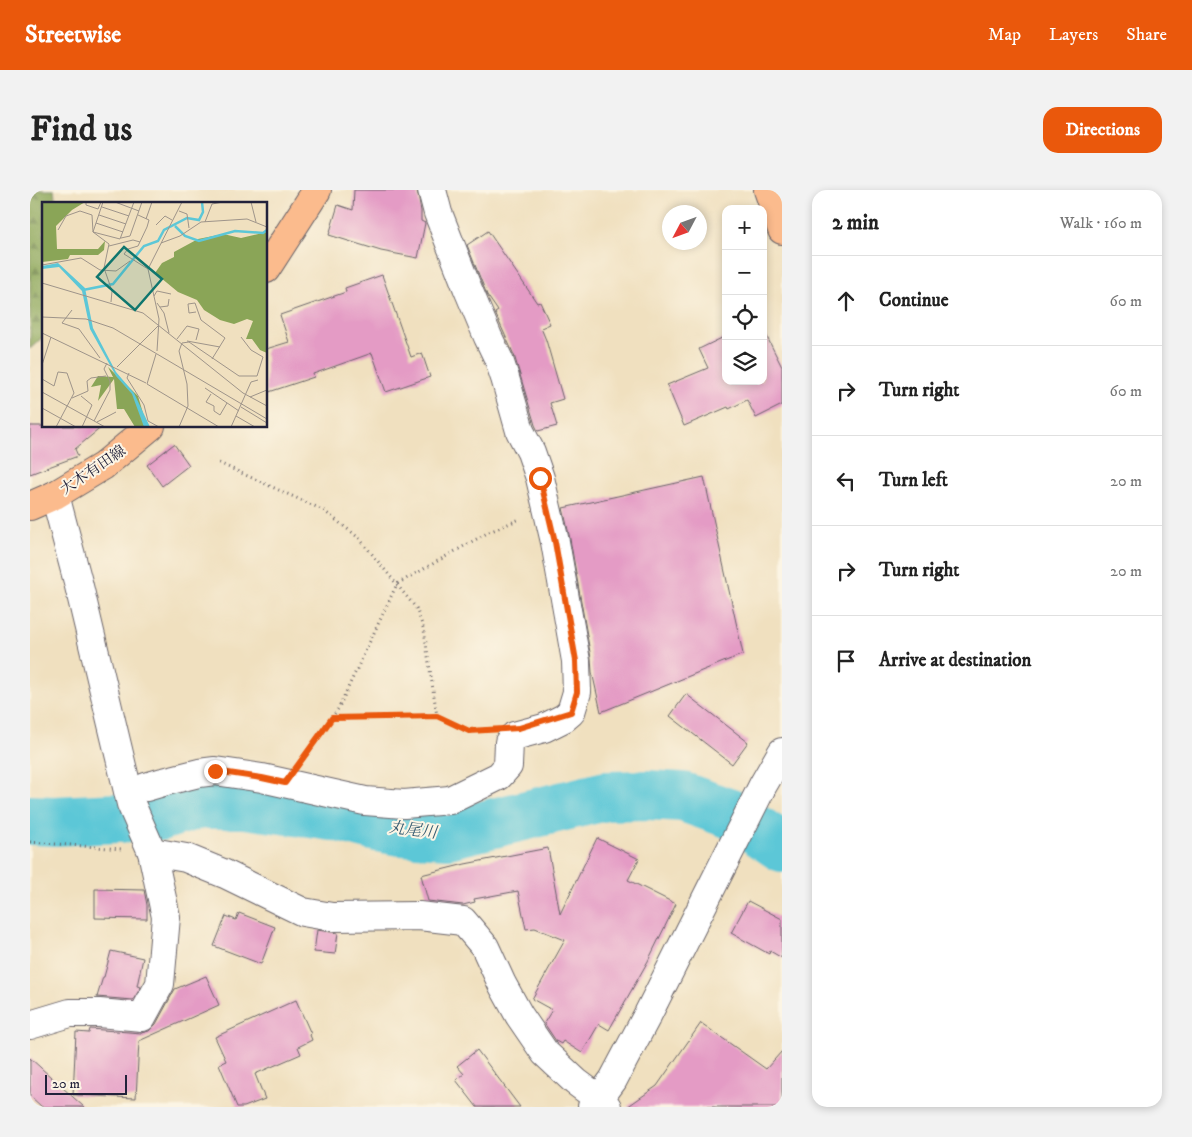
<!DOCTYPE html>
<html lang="en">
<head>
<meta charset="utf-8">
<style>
	body { margin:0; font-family:"IM FELL DW Pica","Noto Serif JP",serif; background:#f2f2f2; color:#222 }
	.controls { position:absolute; right:15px; top:15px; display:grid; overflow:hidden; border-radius:10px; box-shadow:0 2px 8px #0003 }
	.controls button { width:45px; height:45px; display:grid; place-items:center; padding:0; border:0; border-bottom:1px solid #e0e0e0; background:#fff; color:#222; font:25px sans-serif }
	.compass { position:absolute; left:632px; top:15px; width:45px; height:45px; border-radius:50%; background:#fff; box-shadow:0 2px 8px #0003; rotate:229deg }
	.scale { position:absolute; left:15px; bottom:12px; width:82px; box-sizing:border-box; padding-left:5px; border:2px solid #22223b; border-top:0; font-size:14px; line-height:18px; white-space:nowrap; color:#22223b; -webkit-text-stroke:4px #fcf5e5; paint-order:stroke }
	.stop { position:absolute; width:15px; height:15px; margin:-11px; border:4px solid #ea580c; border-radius:50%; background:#fff }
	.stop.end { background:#ea580c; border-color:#fff; box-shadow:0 1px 5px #0008 }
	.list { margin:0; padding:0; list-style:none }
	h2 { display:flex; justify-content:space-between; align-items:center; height:65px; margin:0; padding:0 20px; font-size:21px }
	h2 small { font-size:16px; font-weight:400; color:#767676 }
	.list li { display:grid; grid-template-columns:32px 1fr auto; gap:15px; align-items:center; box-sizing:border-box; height:90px; padding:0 20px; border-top:1px solid #e0e0e0 }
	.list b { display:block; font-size:19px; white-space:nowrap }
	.list em { font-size:16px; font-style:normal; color:#767676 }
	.icon { flex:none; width:28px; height:28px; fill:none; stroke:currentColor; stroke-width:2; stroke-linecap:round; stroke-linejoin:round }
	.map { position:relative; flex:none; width:752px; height:917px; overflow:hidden; border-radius:15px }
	header { display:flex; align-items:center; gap:30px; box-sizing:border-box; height:70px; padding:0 25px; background:#ea580c; color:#fff }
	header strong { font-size:24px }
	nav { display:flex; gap:28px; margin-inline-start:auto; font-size:18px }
	.intro { display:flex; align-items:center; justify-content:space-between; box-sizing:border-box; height:120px; padding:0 30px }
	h1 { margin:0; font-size:35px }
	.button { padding:12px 22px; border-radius:15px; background:#ea580c; color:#fff; font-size:18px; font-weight:700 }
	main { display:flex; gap:30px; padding:0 30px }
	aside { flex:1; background:#fff; border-radius:15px; box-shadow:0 2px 8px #0003 }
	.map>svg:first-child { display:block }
	.forest { fill:url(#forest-firs); stroke:#566449 }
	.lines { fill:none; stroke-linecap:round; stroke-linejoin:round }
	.river { stroke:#5cc7d7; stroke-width:50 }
	.building { fill:#e49bc5 }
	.minor-casing { stroke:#6a6469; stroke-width:30 }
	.major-casing { stroke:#6a6469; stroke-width:30 }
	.path { stroke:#6a6469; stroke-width:3; stroke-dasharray:1 4; stroke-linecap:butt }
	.minor { stroke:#fff; stroke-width:28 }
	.major { stroke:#fbbb8d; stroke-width:28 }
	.route { stroke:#ea580c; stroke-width:6 }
	.labels { text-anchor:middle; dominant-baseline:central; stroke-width:4; stroke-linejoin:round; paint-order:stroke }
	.street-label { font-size:15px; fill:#22223b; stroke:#fcf5e5 }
	.water-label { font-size:16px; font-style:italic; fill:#365c72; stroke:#fcf5e5 }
	.inset-river { fill:none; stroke:#5cc7d7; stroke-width:2.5 }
	.inset-road { fill:none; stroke:#9e948a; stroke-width:1 }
	.view { fill:#0f766e; fill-opacity:0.15; stroke:#0f766e; stroke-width:2.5 }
	.inset-edge { fill:none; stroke:#22223b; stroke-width:2.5 }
</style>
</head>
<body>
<header>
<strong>Streetwise</strong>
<nav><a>Map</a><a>Layers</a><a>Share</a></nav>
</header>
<div class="intro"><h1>Find us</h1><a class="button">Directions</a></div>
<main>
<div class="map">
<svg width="752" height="917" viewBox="0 0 752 917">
	<defs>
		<pattern id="forest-firs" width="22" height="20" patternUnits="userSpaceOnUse" patternTransform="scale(1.25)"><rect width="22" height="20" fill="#8aa557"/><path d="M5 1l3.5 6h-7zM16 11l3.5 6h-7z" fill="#708649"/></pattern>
	</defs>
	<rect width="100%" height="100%" fill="#fcf5e5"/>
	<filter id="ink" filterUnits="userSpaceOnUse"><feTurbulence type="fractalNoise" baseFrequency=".02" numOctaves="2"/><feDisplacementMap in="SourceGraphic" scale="10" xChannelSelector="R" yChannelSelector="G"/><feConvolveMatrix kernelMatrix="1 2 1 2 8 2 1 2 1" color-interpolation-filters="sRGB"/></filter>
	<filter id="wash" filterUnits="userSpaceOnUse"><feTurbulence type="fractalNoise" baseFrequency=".0096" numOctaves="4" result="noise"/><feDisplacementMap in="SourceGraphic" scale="20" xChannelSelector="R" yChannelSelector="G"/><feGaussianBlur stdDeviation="1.12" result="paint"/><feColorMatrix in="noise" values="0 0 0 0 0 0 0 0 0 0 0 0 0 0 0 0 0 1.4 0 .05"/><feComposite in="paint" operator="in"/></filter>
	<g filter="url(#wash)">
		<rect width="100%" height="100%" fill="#f0e0bf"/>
		<polygon class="forest" points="0,0 24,0 26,14 14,14 14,146 0,159"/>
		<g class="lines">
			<polyline class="river" points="0,630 24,631 130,626 169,614 215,614 309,627 347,637 371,641 418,644 576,606 618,605 653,607 701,624 730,642 752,657"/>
		</g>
		<g id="blocks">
			<g class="building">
				<polygon points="324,0 387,0 391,21 391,31 395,33 388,68 351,61 299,45 308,15 323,20"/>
				<polygon points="458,41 507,113 510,112 520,134 511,138 516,150 533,209 520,213 527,236 508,241 505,235 484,165 465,123 468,121 457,105 437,55"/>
				<polygon points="352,85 381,167 392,163 400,187 356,202 342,163 283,184 284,187 236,203 236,159 259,152 250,125 316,102 315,98"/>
				<polygon points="733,139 752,177 752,215 726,228 717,210 699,219 698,217 654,236 637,195 678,178 669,159 696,146 696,191 733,191"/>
				<polygon points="0,236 73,236 45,259 48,266 0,284"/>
				<polygon points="144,254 159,275 132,296 117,275"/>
				<polygon points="674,287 713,464 571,522 562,482 561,468 540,349 533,318"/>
				<polygon points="656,504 718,552 702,574 640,526"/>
				<polygon points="567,648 609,669 598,690 646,714 618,771 579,840 569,834 552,863 533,851 531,854 526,851 514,833 522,820 502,809 535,750 505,738 496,739 488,701 444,709 445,712 433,715 398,711 391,685 435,674 518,658 530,724"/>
				<polygon points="65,699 114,700 117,715 117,729 65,728"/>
				<polygon points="718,711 752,729 752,768 740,761 739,764 701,743"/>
				<polygon points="209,723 245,737 231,774 184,756 196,726 206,730"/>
				<polygon points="287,740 308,743 305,764 284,762"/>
				<polygon points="81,761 113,768 107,796 111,797 103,810 67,807 73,787 74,787"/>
				<polygon points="176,786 189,815 109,851 106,908 43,905 46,842 59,843 60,839 111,843 119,841 126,834 145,799"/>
				<polygon points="266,810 281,844 280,845 282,850 268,857 271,864 225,884 235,909 214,917 207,917 189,874 196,871 185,847"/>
				<polygon points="671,833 736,879 752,861 752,917 597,917 627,896"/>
				<polygon points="447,860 490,917 447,917 426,890 434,884 427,876"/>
				<polygon points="0,868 54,917 12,917 0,906"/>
			</g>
		</g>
	</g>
	<g filter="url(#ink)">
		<use href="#blocks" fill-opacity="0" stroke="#6a6469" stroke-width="1"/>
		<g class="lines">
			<g class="minor-casing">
				<g id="minor">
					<polyline points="116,597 133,592 169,583 185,581 232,588 335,611 374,614 420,610 469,586 478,576 479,552 484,546 514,538 534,528 541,522 547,502 546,471 525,352 510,288 501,262 490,241 475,188 469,170 458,147 437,97 408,23 402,0"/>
					<polyline points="122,662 156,668 195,684 273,722 302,727 389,726 433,731 455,757 472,794 489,825 515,863 546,892 569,909 577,917"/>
					<polyline points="0,835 40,823 69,823 112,827 130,794 136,727 122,662 101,614 48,392 25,305"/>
					<polyline points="562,917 569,909 583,890 618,824 733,595 752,562"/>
				</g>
			</g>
			<g class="major-casing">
				<g id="major">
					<polyline points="738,0 752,40"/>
					<polyline points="236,79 287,0"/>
					<polyline points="0,316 25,305 73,276 121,236"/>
				</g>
			</g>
			<g class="path">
				<polyline points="189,273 293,320 329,348 386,418 394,440 407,526"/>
				<polyline points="302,528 407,526 439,541 456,540"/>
				<polyline points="273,569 308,519 367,394 459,342 490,329"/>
				<polyline points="0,652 92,659"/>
			</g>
			<use href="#minor" class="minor"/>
			<use href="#major" class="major"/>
		</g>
	</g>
	<g class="lines" filter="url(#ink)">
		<polyline class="route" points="185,581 232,588 255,593 302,528 407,526 439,541 489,538 541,522 547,502 546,471 525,352 510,288"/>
	</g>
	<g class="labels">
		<g class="street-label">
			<text transform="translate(63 280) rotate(-34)">大木有田線</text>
		</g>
		<g class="water-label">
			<text transform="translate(383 640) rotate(7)">丸尾川</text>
		</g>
	</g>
	<g transform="translate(12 12)">
		<rect width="225" height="225" fill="#f0e0bf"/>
		<path d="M 0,0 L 43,0 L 30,8 L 14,24 L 15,47 L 56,47 L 63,39 L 62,48 L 56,53 L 28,53 L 26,57 L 0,60 ZM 225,30 L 225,151 L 218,148 L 210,137 L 204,137 L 211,119 L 205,117 L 192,122 L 178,118 L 162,108 L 155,98 L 136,90 L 113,71 L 120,61 L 132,55 L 132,50 L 156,37 L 181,32 L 199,36 ZM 66,165 L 96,194 L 105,225 L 93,225 L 82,207 L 75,207 L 72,177 L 56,199 L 59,183 L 49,185 L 56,174 L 71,175 Z" fill="#8aa557"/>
		<path d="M 16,61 L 43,86 L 51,126 L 74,170 L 92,191 L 108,225 L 102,225 L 90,192 L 74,174 L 48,127 L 40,89 L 17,65 L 0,67 L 0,64 Z" fill="#5cc7d7"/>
		<path class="inset-river" d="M 133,24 L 143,34 L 157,39 L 193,29 L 221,31 L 225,28M 41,88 L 71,82 L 102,44 L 116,39 L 122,28 L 145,16 L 157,18 L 161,10 L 160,0"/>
		<path class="inset-road" d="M 44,0 L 44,3 L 56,7 L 59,0M 61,0 L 51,30 L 67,42 L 62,66 L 70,89 L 69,100M 73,0 L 97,9M 209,0 L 214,20M 60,5 L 87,14M 137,9 L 145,12 L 147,26M 57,13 L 84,22M 96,13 L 107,18 L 105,25 L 96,44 L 86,47 L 82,52 L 106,67M 104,17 L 110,0M 163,20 L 170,2 L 181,0M 54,21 L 81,30M 114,23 L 123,14 L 130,18M 16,28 L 24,14 L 38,9 L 50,13 L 51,30 L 78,37 L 92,0M 79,36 L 88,34 L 100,0M 119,41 L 138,34 L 159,20 L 205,17 L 225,25M 67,44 L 91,38 L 98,40M 0,63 L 39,56 L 58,68 L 74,69 L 88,59M 0,81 L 101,111 L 201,191 L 225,204M 112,94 L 115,89 L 129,92M 115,101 L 122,111 L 127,131M 118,105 L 126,104 L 127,97M 30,108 L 20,121 L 37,127 L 58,156M 154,110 L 147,111 L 146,102 L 153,101 L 159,118 L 183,136 L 170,157M 0,115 L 44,117 L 71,126 L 225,217M 0,131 L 104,181M 135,137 L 145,124 L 157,127 L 154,138M 145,139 L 178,145M 115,149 L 117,117 L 106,67 L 140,0M 114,152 L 105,182 L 177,225M 0,163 L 9,135M 75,165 L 116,124M 87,171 L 85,176 L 102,203 L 106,219 L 117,225M 0,177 L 12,184 L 16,170 L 25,171 L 32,191 L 14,225M 163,186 L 197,209M 0,190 L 63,225M 169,192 L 164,200 L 172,204 L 172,209 L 178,213 L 185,201M 39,194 L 50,203 L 40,225M 208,195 L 225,188M 30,196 L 46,189 L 45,179 L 49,176 L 64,174M 199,205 L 225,221M 0,206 L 34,225M 194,214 L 213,225M 52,219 L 68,188 L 68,179 L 62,167 L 65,161M 55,220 L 74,210M 137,225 L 146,204 L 145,182 L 137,149 L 140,141 L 147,140 L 197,174 L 215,174 L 221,155 L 209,148 L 199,135M 189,225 L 209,180 L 216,178"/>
		<path class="view" d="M 82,45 L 120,77 L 93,108 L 55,75 Z"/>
		<rect width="225" height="225" class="inset-edge"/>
	</g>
</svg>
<div class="controls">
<button>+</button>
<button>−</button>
<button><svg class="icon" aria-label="locate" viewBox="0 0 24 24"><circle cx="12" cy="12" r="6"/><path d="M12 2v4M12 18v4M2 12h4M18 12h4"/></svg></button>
<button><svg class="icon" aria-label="layers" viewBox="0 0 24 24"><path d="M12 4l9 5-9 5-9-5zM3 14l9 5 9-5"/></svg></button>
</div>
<svg class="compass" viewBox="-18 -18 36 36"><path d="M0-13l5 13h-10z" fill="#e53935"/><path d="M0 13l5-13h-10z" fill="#767676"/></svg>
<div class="scale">20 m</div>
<div class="stop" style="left:510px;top:288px"></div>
<div class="stop end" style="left:185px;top:581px"></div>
</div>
<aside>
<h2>2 min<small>Walk · 160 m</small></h2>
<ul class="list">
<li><svg class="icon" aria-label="ahead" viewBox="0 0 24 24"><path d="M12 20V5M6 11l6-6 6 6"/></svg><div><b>Continue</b></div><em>60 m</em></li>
<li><svg class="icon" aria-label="right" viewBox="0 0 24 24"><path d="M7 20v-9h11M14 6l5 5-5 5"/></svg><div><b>Turn right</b></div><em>60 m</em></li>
<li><svg class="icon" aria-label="left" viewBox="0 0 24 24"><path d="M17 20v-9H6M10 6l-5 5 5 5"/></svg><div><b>Turn left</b></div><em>20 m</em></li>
<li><svg class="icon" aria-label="right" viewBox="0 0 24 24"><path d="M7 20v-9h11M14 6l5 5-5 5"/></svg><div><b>Turn right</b></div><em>20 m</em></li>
<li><svg class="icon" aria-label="arrive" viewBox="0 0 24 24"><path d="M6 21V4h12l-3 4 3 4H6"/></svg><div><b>Arrive at destination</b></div></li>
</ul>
</aside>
</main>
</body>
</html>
